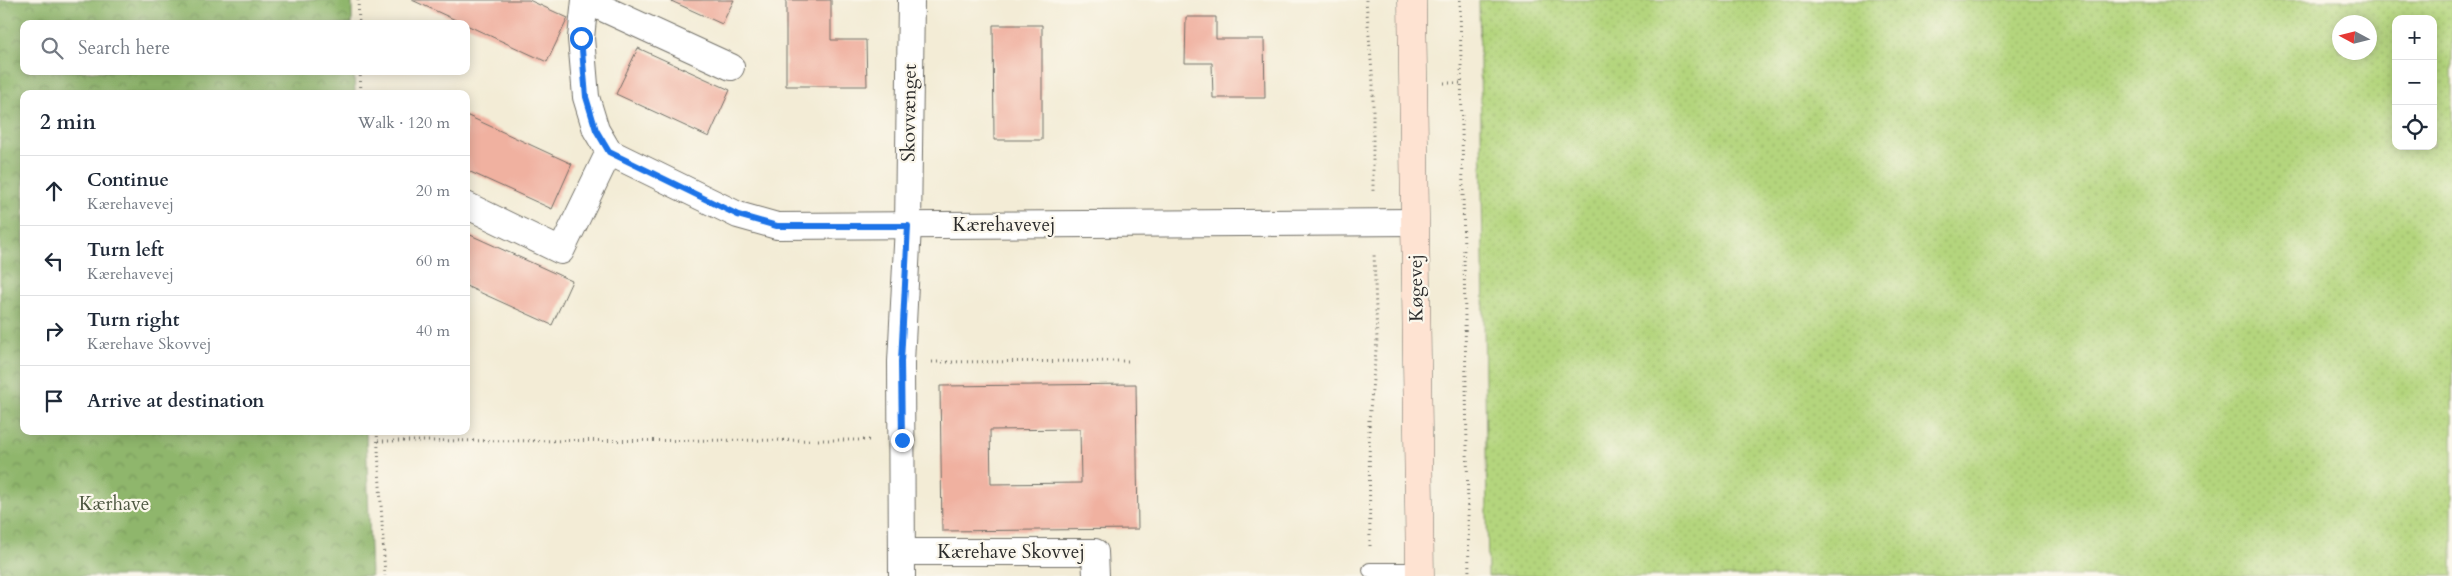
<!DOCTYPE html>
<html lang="en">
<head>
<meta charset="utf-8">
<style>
	body { margin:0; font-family:Cardo,serif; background:#f2f2f3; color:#1f2937 }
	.controls { position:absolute; right:15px; top:15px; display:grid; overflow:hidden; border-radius:10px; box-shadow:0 2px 12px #0003 }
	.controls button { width:45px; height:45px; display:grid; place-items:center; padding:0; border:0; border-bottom:1px solid #e0e1e3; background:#fff; color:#1f2937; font:25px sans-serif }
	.compass { position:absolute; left:2332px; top:15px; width:45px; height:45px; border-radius:50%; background:#fff; box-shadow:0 2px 12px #0003; rotate:277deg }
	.stop { position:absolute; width:15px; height:15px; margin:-11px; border:4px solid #1a73e8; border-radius:50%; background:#fff }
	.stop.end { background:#1a73e8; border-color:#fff; box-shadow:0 1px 5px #0008 }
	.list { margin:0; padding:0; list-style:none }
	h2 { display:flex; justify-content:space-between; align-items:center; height:65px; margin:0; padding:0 20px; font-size:21px }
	h2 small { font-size:16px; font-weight:400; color:#747a83 }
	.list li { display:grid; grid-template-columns:32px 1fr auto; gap:15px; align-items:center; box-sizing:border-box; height:70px; padding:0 20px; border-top:1px solid #e0e1e3 }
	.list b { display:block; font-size:19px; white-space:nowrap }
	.list p { margin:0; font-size:16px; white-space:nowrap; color:#747a83 }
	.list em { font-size:16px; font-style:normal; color:#747a83 }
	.icon { flex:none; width:28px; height:28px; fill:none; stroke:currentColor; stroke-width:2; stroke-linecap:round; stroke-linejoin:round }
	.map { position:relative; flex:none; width:2452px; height:576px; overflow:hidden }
	.search { position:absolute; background:#fff; box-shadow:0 2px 12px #0003; left:20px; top:20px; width:450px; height:55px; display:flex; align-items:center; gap:12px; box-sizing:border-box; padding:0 18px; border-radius:10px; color:#747a83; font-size:19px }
	.panel { position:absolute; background:#fff; box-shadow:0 2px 12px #0003; left:20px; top:90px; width:450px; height:345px; border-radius:10px }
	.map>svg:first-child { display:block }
	.grass { fill:url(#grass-dots); stroke:#708054; fill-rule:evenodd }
	.forest { fill:url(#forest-crowns); stroke:#5d704c }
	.building { fill:#f0b1a0; fill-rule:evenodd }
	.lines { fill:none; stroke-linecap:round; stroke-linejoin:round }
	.lane-casing { stroke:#716f67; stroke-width:16 }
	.street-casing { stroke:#716f67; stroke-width:28 }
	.secondary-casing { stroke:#716f67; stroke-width:29 }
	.path { stroke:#716f67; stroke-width:3; stroke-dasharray:1 4; stroke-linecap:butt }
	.lane { stroke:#fff; stroke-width:14 }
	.street { stroke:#fff; stroke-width:26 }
	.secondary { stroke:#fee3d2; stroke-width:28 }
	.route { stroke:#1a73e8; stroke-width:6 }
	.labels { text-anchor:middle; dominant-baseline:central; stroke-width:4.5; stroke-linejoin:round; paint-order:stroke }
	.street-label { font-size:19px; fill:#2b2b2b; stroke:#fbf7ec }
	.park-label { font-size:19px; fill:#4d5640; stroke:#fbf7ec }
</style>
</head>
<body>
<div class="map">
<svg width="2452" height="576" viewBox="0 0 2452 576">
	<defs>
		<pattern id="grass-dots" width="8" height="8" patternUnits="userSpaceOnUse" patternTransform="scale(1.25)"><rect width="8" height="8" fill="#b4d57d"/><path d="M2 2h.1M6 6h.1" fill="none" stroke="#9bb76c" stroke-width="1.8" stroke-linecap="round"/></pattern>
		<pattern id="forest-crowns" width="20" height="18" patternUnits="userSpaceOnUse" patternTransform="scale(1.25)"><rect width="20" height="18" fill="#8fb66c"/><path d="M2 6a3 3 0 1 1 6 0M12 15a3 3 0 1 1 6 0" fill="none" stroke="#759459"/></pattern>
	</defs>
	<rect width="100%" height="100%" fill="#fbf7ec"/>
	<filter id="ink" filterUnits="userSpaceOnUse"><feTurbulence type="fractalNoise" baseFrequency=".02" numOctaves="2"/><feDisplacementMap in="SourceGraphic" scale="10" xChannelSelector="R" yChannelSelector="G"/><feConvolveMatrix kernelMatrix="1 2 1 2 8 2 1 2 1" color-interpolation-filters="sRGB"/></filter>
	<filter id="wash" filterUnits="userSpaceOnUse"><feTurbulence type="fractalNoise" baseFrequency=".0096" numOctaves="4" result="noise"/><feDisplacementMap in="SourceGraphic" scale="20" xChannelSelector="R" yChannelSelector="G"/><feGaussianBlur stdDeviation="1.12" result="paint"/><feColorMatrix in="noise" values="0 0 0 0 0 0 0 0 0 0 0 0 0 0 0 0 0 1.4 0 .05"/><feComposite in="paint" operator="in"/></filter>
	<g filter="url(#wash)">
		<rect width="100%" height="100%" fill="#f3ecd6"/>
		<path class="grass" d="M 1479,0 L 2452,0 L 2452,576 L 1488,576 ZM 2396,19 L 2433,19 L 2433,146 L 2396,146 ZM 2340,22 L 2370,22 L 2370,52 L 2340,52 Z"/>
		<polygon class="forest" points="0,0 352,0 352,24 24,24 24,71 354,71 355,94 24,94 24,431 366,431 371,576 0,576"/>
		<g id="blocks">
			<g class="building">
				<polygon points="412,0 529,0 568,18 547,62"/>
				<polygon points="669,0 734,0 722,24"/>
				<polygon points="786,0 831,0 831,40 866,40 867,86 786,86"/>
				<polygon points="1186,17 1216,17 1216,39 1264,39 1265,98 1213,98 1212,63 1185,63"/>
				<polygon points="993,25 1042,25 1042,140 994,140"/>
				<polygon points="638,48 730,90 709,137 616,94"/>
				<polygon points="466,115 572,164 552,209 466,170"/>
				<polygon points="466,233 572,281 552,325 466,286"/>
				<path d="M 1136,384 L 1138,529 L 942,531 L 940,386 ZM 1080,429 L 1081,483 L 991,484 L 990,430 Z"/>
			</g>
		</g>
	</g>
	<g filter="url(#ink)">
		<use href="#blocks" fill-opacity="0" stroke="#716f67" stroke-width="1"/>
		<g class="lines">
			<g class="lane-casing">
				<polyline id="lane" points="1370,570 1419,570"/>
			</g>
			<g class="street-casing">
				<g id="street">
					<polyline points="585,0 581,38 586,97 596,130 609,152 738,215 777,226 1415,222"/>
					<polyline points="585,0 731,67"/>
					<polyline points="466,205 561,251 609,152"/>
					<polyline points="902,552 1095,552 1096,576"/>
					<polyline points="902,576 901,362 908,226 911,0"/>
				</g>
			</g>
			<g class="secondary-casing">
				<polyline id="secondary" points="1412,0 1420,576"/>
			</g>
			<g class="path">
				<polyline points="358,0 359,24"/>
				<polyline points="1366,0 1373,84 1373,192"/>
				<polyline points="1460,0 1469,576"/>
				<polyline points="360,71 361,94"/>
				<polyline points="1444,83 1462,83"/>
				<polyline points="932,362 1128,361"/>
				<polyline points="377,431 385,576"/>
				<polyline points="378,441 870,440"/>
				<polyline points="1370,546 1369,420 1377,340 1374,253"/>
			</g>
			<use href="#lane" class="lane"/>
			<use href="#street" class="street"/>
			<use href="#secondary" class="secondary"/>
		</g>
	</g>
	<g class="lines" filter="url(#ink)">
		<polyline class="route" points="581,38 586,97 596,130 609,152 738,215 777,226 908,226 901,362 902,440"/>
	</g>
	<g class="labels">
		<g class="street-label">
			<text transform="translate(909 113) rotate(-89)">Skovvænget</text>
			<text x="1004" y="225">Kærehavevej</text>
			<text transform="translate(1416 288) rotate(-91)">Køgevej</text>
			<text x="1011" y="552">Kærehave Skovvej</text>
		</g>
		<g class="park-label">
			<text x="114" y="504">Kærhave</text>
		</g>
	</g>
</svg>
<div class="controls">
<button>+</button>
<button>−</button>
<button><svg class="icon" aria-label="locate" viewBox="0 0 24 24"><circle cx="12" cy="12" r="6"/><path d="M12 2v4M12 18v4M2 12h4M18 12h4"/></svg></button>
</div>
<svg class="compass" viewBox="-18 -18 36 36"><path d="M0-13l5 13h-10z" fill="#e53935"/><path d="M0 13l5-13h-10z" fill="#747a83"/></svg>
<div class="stop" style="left:581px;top:38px"></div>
<div class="stop end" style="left:902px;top:440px"></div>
<div class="search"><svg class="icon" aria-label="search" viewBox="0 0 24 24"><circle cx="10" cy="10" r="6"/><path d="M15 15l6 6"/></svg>Search here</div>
<section class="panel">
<h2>2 min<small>Walk · 120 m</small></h2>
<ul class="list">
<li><svg class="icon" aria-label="ahead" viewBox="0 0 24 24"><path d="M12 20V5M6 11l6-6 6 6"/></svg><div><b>Continue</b><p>Kærehavevej</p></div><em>20 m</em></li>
<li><svg class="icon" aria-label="left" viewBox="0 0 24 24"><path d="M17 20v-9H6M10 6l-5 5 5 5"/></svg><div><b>Turn left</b><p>Kærehavevej</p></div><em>60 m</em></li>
<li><svg class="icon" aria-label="right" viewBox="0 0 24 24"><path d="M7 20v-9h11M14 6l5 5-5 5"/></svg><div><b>Turn right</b><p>Kærehave Skovvej</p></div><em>40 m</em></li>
<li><svg class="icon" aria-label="arrive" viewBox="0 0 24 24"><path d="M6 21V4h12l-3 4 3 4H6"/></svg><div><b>Arrive at destination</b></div></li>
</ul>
</section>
</div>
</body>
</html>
